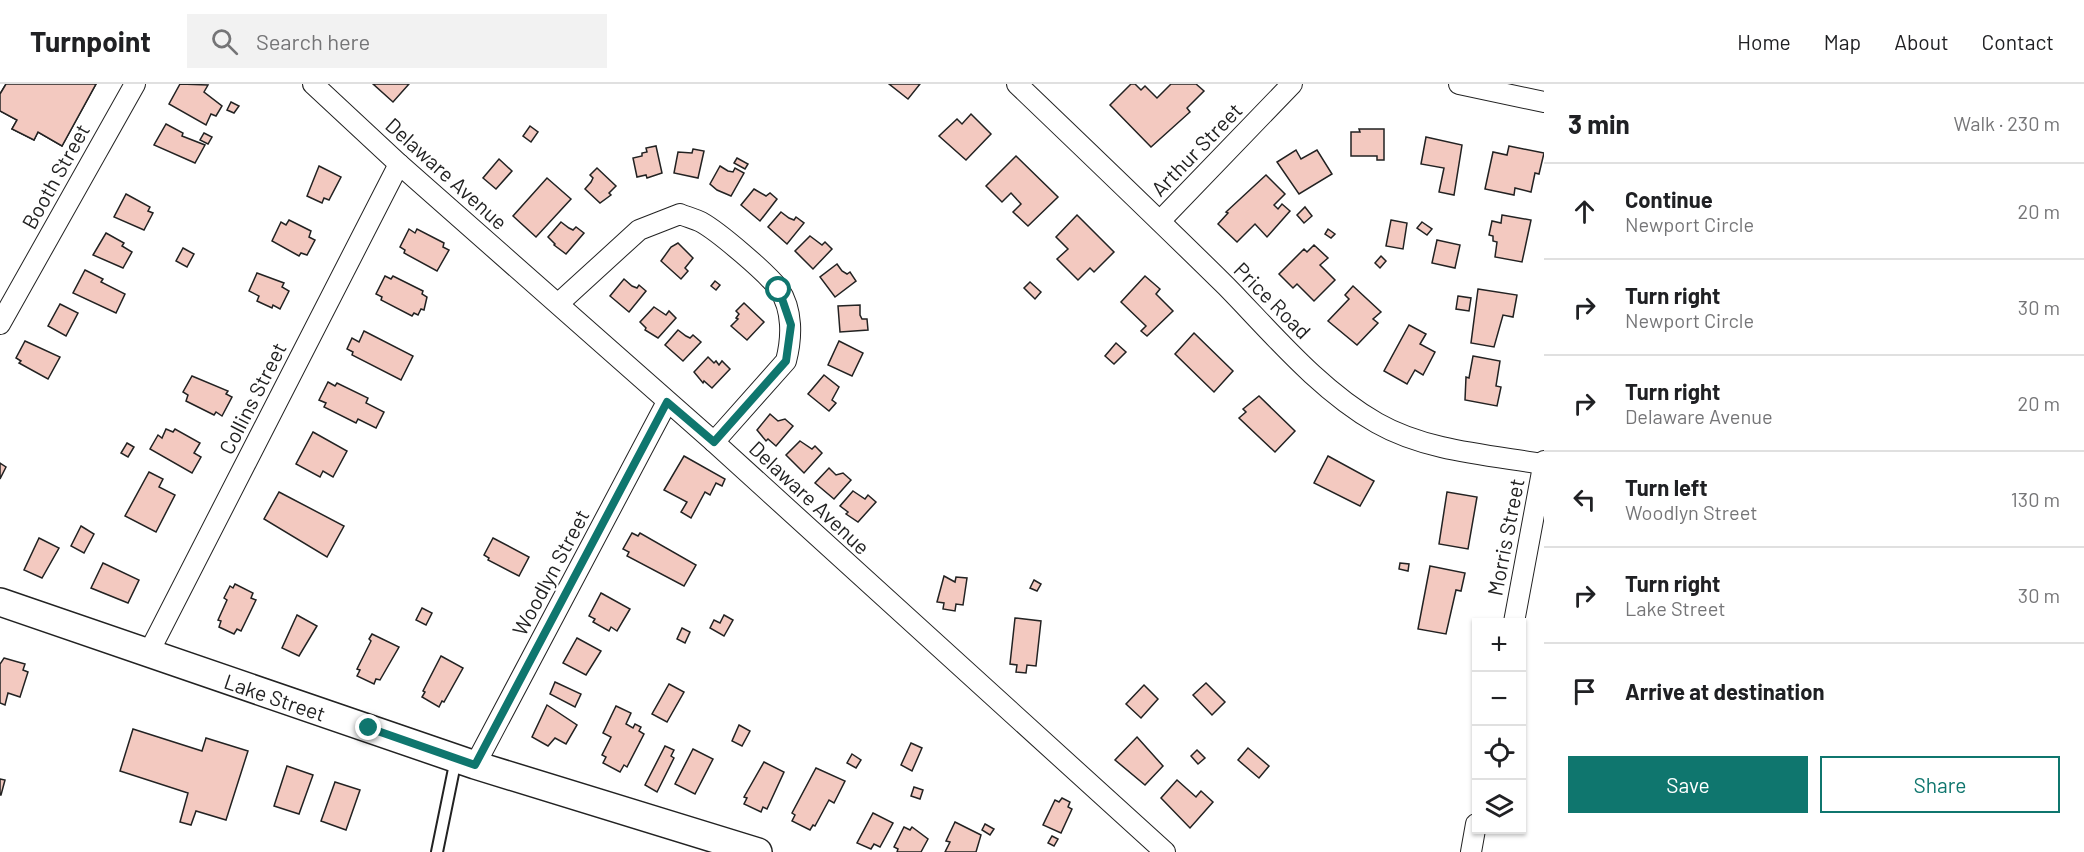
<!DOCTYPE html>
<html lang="en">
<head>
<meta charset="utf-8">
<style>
	body { margin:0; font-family:Barlow,sans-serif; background:#f2f2f2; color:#202124 }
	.controls { position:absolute; right:18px; bottom:18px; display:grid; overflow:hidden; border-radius:0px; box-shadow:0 2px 4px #0004 }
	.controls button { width:54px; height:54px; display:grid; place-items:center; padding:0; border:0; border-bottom:2px solid #e0e0e0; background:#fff; color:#202124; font:30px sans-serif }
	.stop { position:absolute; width:18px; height:18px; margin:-14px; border:4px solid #0f766e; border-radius:50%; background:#fff }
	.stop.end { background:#0f766e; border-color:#fff; box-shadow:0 2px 6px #0008 }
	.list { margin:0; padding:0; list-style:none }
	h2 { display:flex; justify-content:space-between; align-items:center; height:78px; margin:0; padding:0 24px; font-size:26px }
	h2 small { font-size:20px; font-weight:400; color:#757577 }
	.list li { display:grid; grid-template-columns:39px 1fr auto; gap:18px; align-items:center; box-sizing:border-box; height:96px; padding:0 24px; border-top:2px solid #e0e0e0 }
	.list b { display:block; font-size:22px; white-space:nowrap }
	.list p { margin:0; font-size:20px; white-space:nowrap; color:#757577 }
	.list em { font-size:20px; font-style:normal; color:#757577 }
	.actions { display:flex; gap:12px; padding:18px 24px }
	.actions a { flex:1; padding:14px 0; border:2px solid #0f766e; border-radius:0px; text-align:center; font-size:21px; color:#0f766e }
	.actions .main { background:#0f766e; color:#fff }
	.icon { flex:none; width:33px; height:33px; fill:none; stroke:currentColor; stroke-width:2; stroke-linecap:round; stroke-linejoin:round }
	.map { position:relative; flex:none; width:1544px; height:768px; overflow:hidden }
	header { display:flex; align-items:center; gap:36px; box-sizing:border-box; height:84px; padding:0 30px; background:#fff; border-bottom:2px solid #e0e0e0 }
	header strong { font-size:28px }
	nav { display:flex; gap:33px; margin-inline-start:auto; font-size:21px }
	.search { width:420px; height:54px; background:#f2f2f2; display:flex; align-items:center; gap:15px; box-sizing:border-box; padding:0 21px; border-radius:0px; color:#757577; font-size:22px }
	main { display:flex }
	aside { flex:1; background:#fff }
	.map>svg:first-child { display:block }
	.building { fill:#f3c9c0; stroke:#222; stroke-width:1.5 }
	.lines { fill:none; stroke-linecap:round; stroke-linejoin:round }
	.lane-casing { stroke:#222; stroke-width:14 }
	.street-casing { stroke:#222; stroke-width:22 }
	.secondary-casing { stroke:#222; stroke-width:30 }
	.lane { stroke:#fff; stroke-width:10 }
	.street { stroke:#fff; stroke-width:20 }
	.secondary { stroke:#fff; stroke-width:27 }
	.route { stroke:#0f766e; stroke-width:8 }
	.labels { text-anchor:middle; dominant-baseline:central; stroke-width:4.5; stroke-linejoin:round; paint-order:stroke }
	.street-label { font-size:21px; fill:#222; stroke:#fff }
</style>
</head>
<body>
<header>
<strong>Turnpoint</strong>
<div class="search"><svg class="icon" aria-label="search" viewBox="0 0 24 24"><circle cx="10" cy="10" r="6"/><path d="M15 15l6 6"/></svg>Search here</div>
<nav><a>Home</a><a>Map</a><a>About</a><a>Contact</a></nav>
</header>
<main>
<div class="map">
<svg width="1544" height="768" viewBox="0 0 1544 768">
	<rect width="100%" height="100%" fill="#fff"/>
	<g class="building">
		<polygon points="6,0 96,0 62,62 38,48 34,56 12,45 17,36 0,27 0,10"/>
		<polygon points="6,0 96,0 62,62 38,48 34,56 12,45 17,36 0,27 0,10"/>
		<polygon points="180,0 208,1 204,8 222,22 216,32 211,30 206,41 169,20"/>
		<polygon points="373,0 409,0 393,18"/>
		<polygon points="889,0 920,0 908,15"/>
		<polygon points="1131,0 1135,0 1141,6 1145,2 1157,14 1171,0 1196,0 1204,7 1187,24 1190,28 1151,63 1110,21"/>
		<polygon points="231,18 239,22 234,29 227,26"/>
		<polygon points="971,30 991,50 966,76 939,52 957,35 962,40"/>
		<polygon points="166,40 183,49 182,52 205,61 195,79 154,61"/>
		<polygon points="530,42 538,48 531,58 523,52"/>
		<polygon points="1359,45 1384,45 1384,76 1377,76 1377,72 1351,72 1351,48 1360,48"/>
		<polygon points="204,49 212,53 208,60 200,56"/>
		<polygon points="1426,53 1462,61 1454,111 1439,108 1444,84 1421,80"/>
		<polygon points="656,62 662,89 647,94 646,91 637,93 633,74 642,72 642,69 647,68 646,64"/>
		<polygon points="1509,62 1544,69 1539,90 1535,89 1531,108 1515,104 1514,111 1485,105 1493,68 1507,71"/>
		<polygon points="693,65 704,67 698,94 674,89 678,68 692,69"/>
		<polygon points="1296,66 1301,75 1317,66 1332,90 1299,110 1277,78"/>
		<polygon points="1016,72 1058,113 1028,142 1013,128 1021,120 1011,109 1002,118 986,102"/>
		<polygon points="737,74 748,80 745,85 734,79"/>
		<polygon points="499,75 512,87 496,105 483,94"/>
		<polygon points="319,82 341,93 329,116 324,114 322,119 307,112"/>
		<polygon points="720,82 728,87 733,88 735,84 744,89 731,112 717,106 710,100"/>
		<polygon points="597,84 616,102 609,109 611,111 600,119 585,105 591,98 593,94 590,91"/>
		<polygon points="1266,91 1285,110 1274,121 1278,125 1282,120 1290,127 1267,153 1255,140 1237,158 1218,140 1228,129 1226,128"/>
		<polygon points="547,94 571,115 536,153 513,132"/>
		<polygon points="754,105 766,112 770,109 777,115 760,137 741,121"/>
		<polygon points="126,110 150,123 148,127 153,129 144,146 114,133"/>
		<polygon points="1305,123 1312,132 1304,139 1297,131"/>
		<polygon points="781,128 789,134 794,136 796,133 804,139 787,160 768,143"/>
		<polygon points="1077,131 1114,168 1094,188 1090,184 1078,196 1057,175 1068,165 1056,153"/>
		<polygon points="1502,131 1531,136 1522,178 1495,173 1497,158 1493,157 1493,152 1489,151 1492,137 1501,139"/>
		<polygon points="289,136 311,147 309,153 315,156 307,171 301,169 299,172 272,157 281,138 286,141"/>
		<polygon points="1391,136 1407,139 1403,165 1386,162"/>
		<polygon points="561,138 569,144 573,146 576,143 584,149 566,170 554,161 555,160 548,153"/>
		<polygon points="1422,138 1432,145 1427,151 1417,144"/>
		<polygon points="409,145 415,149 417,145 444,159 443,163 449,166 437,187 404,169 405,166 400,163"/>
		<polygon points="1328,145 1335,150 1331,154 1325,150"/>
		<polygon points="106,149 124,159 122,162 132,168 123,184 93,171"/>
		<polygon points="810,152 822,161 825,158 832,165 813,185 795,167"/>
		<polygon points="1437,156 1460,161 1455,184 1432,179"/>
		<polygon points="678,159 693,174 685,184 688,187 681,195 661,177 671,163"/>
		<polygon points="1314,161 1328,174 1320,181 1335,196 1314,217 1297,200 1293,204 1279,190 1304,165 1307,168"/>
		<polygon points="183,164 194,170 187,183 176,177"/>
		<polygon points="1381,172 1386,177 1380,184 1375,179"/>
		<polygon points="837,180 842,187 847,190 850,188 856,197 835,213 820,193"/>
		<polygon points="85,186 103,195 101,198 125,210 116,229 73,209"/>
		<polygon points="257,189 284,199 282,203 289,207 280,225 273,221 272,224 257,217 259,212 249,207"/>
		<polygon points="385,192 391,195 393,192 423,207 422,210 427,213 424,226 421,225 418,231 414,229 412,232 381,216 382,213 376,210"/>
		<polygon points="1145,192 1160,205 1156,210 1173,227 1147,252 1141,247 1146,242 1121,218"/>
		<polygon points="624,195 632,202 637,204 639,201 646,207 629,228 610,212"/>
		<polygon points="715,197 720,201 716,206 711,202"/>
		<polygon points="1030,198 1041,208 1035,215 1024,204"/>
		<polygon points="1353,202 1381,228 1373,235 1378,239 1357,261 1328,237 1349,215 1345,211"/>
		<polygon points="1478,205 1517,211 1513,233 1503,231 1494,263 1471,259"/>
		<polygon points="1458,212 1471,214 1469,227 1456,225"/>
		<polygon points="744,219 764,238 747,256 731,242 738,235 736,234 739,230 736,227"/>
		<polygon points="60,220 78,229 66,252 48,242"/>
		<polygon points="860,221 860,231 862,235 867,235 868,246 840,248 838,222"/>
		<polygon points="654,223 666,231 669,227 676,234 658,254 645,246 646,244 640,238"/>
		<polygon points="1409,241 1426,250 1420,260 1435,268 1423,291 1415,286 1407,300 1384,287"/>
		<polygon points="678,246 686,252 690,254 693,251 701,258 683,277 665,261"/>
		<polygon points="364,247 413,272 401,296 352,271 353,268 347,265 352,254 359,258"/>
		<polygon points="1194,249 1233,287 1214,308 1175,270"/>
		<polygon points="25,257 60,273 48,295 19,279 21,277 16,274"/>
		<polygon points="839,257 863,269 852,292 828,281"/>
		<polygon points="1116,259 1126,268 1114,280 1105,272"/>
		<polygon points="1473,272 1500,277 1496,302 1501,303 1497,322 1465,316 1466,293 1469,294"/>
		<polygon points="708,273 714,279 716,277 719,281 722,277 730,285 712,304 704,297 703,299 694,288"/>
		<polygon points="824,291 839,303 832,316 836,319 829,327 808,310"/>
		<polygon points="192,292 228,307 226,310 232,313 222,332 216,328 214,331 186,317 188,311 183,308"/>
		<polygon points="328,298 335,302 337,299 368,314 366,319 384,328 376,344 358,335 356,339 324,323 326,319 319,316"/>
		<polygon points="1259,312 1295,347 1275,368 1239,334 1246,328 1243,325"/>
		<polygon points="770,330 778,337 785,335 793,342 776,362 768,355 766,357 757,346"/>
		<polygon points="166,345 173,348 175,345 200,359 194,369 201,373 192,389 150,365 158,351 162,354"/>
		<polygon points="313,348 347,367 333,393 323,387 320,393 296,380"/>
		<polygon points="800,357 812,365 815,362 822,369 804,389 786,371"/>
		<polygon points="127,359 134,363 128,373 121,369"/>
		<polygon points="684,372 725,395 722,402 716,399 710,411 705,408 691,434 681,428 687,418 664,406"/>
		<polygon points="1328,372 1374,397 1360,422 1314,399"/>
		<polygon points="0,379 6,383 0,395"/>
		<polygon points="829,384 836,391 843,389 851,396 834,415 815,399"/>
		<polygon points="149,388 163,395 159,403 175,411 156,448 125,432"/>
		<polygon points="853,407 865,415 868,411 876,418 858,438 846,430 848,428 840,422"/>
		<polygon points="279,408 344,442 327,473 264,435"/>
		<polygon points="1447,408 1477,413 1468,465 1439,460"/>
		<polygon points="81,442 94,450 84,469 71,462"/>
		<polygon points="632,449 638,452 640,449 696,481 684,502 627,472 629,468 623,465"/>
		<polygon points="39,454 59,464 42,494 24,486"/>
		<polygon points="493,454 529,473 519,492 488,476 489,474 484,471"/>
		<polygon points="103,479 139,496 128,519 91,504"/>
		<polygon points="1400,479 1409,480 1408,487 1399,485"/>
		<polygon points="1430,482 1465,489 1461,507 1456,506 1446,550 1418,545"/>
		<polygon points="944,492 955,498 956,493 967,494 963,521 956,520 955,527 943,525 944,519 937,518"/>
		<polygon points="1034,496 1041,500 1037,507 1030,504"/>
		<polygon points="235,500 253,509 251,514 256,516 241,547 237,545 234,550 219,543 221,537 218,536 227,516 224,514 230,502 233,504"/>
		<polygon points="601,509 630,525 617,547 611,543 609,547 593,538 595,535 589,532"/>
		<polygon points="422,524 432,529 426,541 416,536"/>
		<polygon points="297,531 317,542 299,572 282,564"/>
		<polygon points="724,531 733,536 724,552 710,544 714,536 720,539"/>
		<polygon points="1015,534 1041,537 1036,582 1027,581 1026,589 1016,588 1017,581 1010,580"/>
		<polygon points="682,544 690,548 685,559 677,555"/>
		<polygon points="372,550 399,563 380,596 376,595 374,600 357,592 360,586 357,585 371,557 369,555"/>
		<polygon points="577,554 601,567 586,591 563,579"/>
		<polygon points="441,572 463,584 444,618 442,617 439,623 422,613 425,608 423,607"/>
		<polygon points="4,574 25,580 23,586 28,588 20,613 8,609 5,621 0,619 0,580"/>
		<polygon points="555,598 581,610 575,623 550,610"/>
		<polygon points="1206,599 1225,618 1212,631 1193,611"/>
		<polygon points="669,600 684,608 667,638 652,630"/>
		<polygon points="1144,601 1158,615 1141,634 1126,620"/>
		<polygon points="547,621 577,641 566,660 555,654 548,662 532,653"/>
		<polygon points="616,622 631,629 626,640 633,644 635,640 641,643 639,647 644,650 627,683 624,681 620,688 603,679 606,673 602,671 611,653 603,649"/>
		<polygon points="739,641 750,647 742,662 732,657"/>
		<polygon points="133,645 202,667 206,654 248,667 226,736 196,727 191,741 180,738 188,709 120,687"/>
		<polygon points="1137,653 1163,682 1145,701 1115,676"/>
		<polygon points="911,659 922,664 912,687 901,681"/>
		<polygon points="665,662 674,666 671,672 674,674 657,708 645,701"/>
		<polygon points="1248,664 1269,682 1259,694 1238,676"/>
		<polygon points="693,665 713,675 695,710 675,700"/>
		<polygon points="1197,666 1205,674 1198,680 1191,672"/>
		<polygon points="852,670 861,676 856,684 847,679"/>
		<polygon points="764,678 784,688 767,725 763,723 761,728 744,720 747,714 744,713"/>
		<polygon points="287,682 313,691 299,730 274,722"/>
		<polygon points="816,684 845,697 834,719 829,716 815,742 813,741 810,746 792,737 795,731 792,729"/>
		<polygon points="0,695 5,696 1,711 0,711"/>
		<polygon points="1177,696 1196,713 1201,707 1213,718 1190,744 1161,714"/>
		<polygon points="335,698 360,706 346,746 321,737"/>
		<polygon points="914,703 923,706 920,715 911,712"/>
		<polygon points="1062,714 1070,718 1068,723 1072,725 1061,749 1043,741 1055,716 1059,718"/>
		<polygon points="873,729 893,739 880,763 874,760 871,765 857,759"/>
		<polygon points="955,738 981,751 976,768 945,768 950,758 946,757"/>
		<polygon points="985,740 994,745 990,751 982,746"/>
		<polygon points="904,743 910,746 912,743 928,755 921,768 897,768 898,765 894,763"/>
		<polygon points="1052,752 1058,755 1054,762 1048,759"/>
	</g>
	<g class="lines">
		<g class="lane-casing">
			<polyline id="lane" points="437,768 456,675"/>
		</g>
		<g class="street-casing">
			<g id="street">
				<polyline points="313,0 399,80 714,358 1165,768"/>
				<path d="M 1017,0 C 1087,67 1157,134 1226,202 C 1272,249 1319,306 1377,339 C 1426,367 1489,371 1543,380"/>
				<polyline points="1459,0 1544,18"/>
				<polyline points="1160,137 1292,0"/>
				<path d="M 559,219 L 639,146 L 680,130 C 687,133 695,135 701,138 C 719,148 767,189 779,205 C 793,226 792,254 786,277 L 714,358"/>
				<polyline points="0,240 135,0"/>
				<polyline points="1514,538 1544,377"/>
				<polyline points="148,570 399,80"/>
				<polyline points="475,681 667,318"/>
				<polyline points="1471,768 1476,740"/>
			</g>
		</g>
		<g class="secondary-casing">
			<g id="secondary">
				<path id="s1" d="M 0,518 L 475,681 L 758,768"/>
			</g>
		</g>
		<use href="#lane" class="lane"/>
		<use href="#street" class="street"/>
		<use href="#secondary" class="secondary"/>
	</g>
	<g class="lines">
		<polyline class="route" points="369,644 475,681 667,318 714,358 786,277 791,241 779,206"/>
	</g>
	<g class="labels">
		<g class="street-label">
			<text transform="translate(1196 65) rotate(-46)">Arthur Street</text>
			<text transform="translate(447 89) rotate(42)">Delaware Avenue</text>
			<text transform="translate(55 92) rotate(-61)">Booth Street</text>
			<text transform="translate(1273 216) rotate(45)">Price Road</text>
			<text transform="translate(252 314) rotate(-63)">Collins Street</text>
			<text transform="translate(810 413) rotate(43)">Delaware Avenue</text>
			<text transform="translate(1505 453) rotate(-79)">Morris Street</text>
			<text transform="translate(550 488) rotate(-62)">Woodlyn Street</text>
			<text stroke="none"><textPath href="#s1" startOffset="291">Lake Street</textPath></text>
		</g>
	</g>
</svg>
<div class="controls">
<button>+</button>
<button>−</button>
<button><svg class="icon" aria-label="locate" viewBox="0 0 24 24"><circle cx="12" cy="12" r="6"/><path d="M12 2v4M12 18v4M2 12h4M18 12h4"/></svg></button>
<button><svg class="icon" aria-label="layers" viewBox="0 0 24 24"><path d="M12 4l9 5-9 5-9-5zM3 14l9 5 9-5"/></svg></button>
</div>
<div class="stop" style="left:779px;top:206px"></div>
<div class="stop end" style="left:369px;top:644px"></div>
</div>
<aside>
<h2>3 min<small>Walk · 230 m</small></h2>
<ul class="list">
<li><svg class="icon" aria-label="ahead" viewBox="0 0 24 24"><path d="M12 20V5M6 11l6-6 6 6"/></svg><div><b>Continue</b><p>Newport Circle</p></div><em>20 m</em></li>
<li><svg class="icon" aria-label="right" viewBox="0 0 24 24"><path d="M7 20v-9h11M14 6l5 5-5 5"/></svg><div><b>Turn right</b><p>Newport Circle</p></div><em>30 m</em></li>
<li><svg class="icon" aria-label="right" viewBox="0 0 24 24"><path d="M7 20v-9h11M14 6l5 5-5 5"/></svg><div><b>Turn right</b><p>Delaware Avenue</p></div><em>20 m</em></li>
<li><svg class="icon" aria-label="left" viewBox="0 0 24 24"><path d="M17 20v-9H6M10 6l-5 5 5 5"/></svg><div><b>Turn left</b><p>Woodlyn Street</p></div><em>130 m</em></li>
<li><svg class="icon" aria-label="right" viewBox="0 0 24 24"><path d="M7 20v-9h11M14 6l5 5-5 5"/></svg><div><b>Turn right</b><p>Lake Street</p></div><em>30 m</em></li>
<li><svg class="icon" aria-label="arrive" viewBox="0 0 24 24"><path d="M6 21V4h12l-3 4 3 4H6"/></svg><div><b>Arrive at destination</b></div></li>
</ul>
<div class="actions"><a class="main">Save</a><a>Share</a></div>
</aside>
</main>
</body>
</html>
